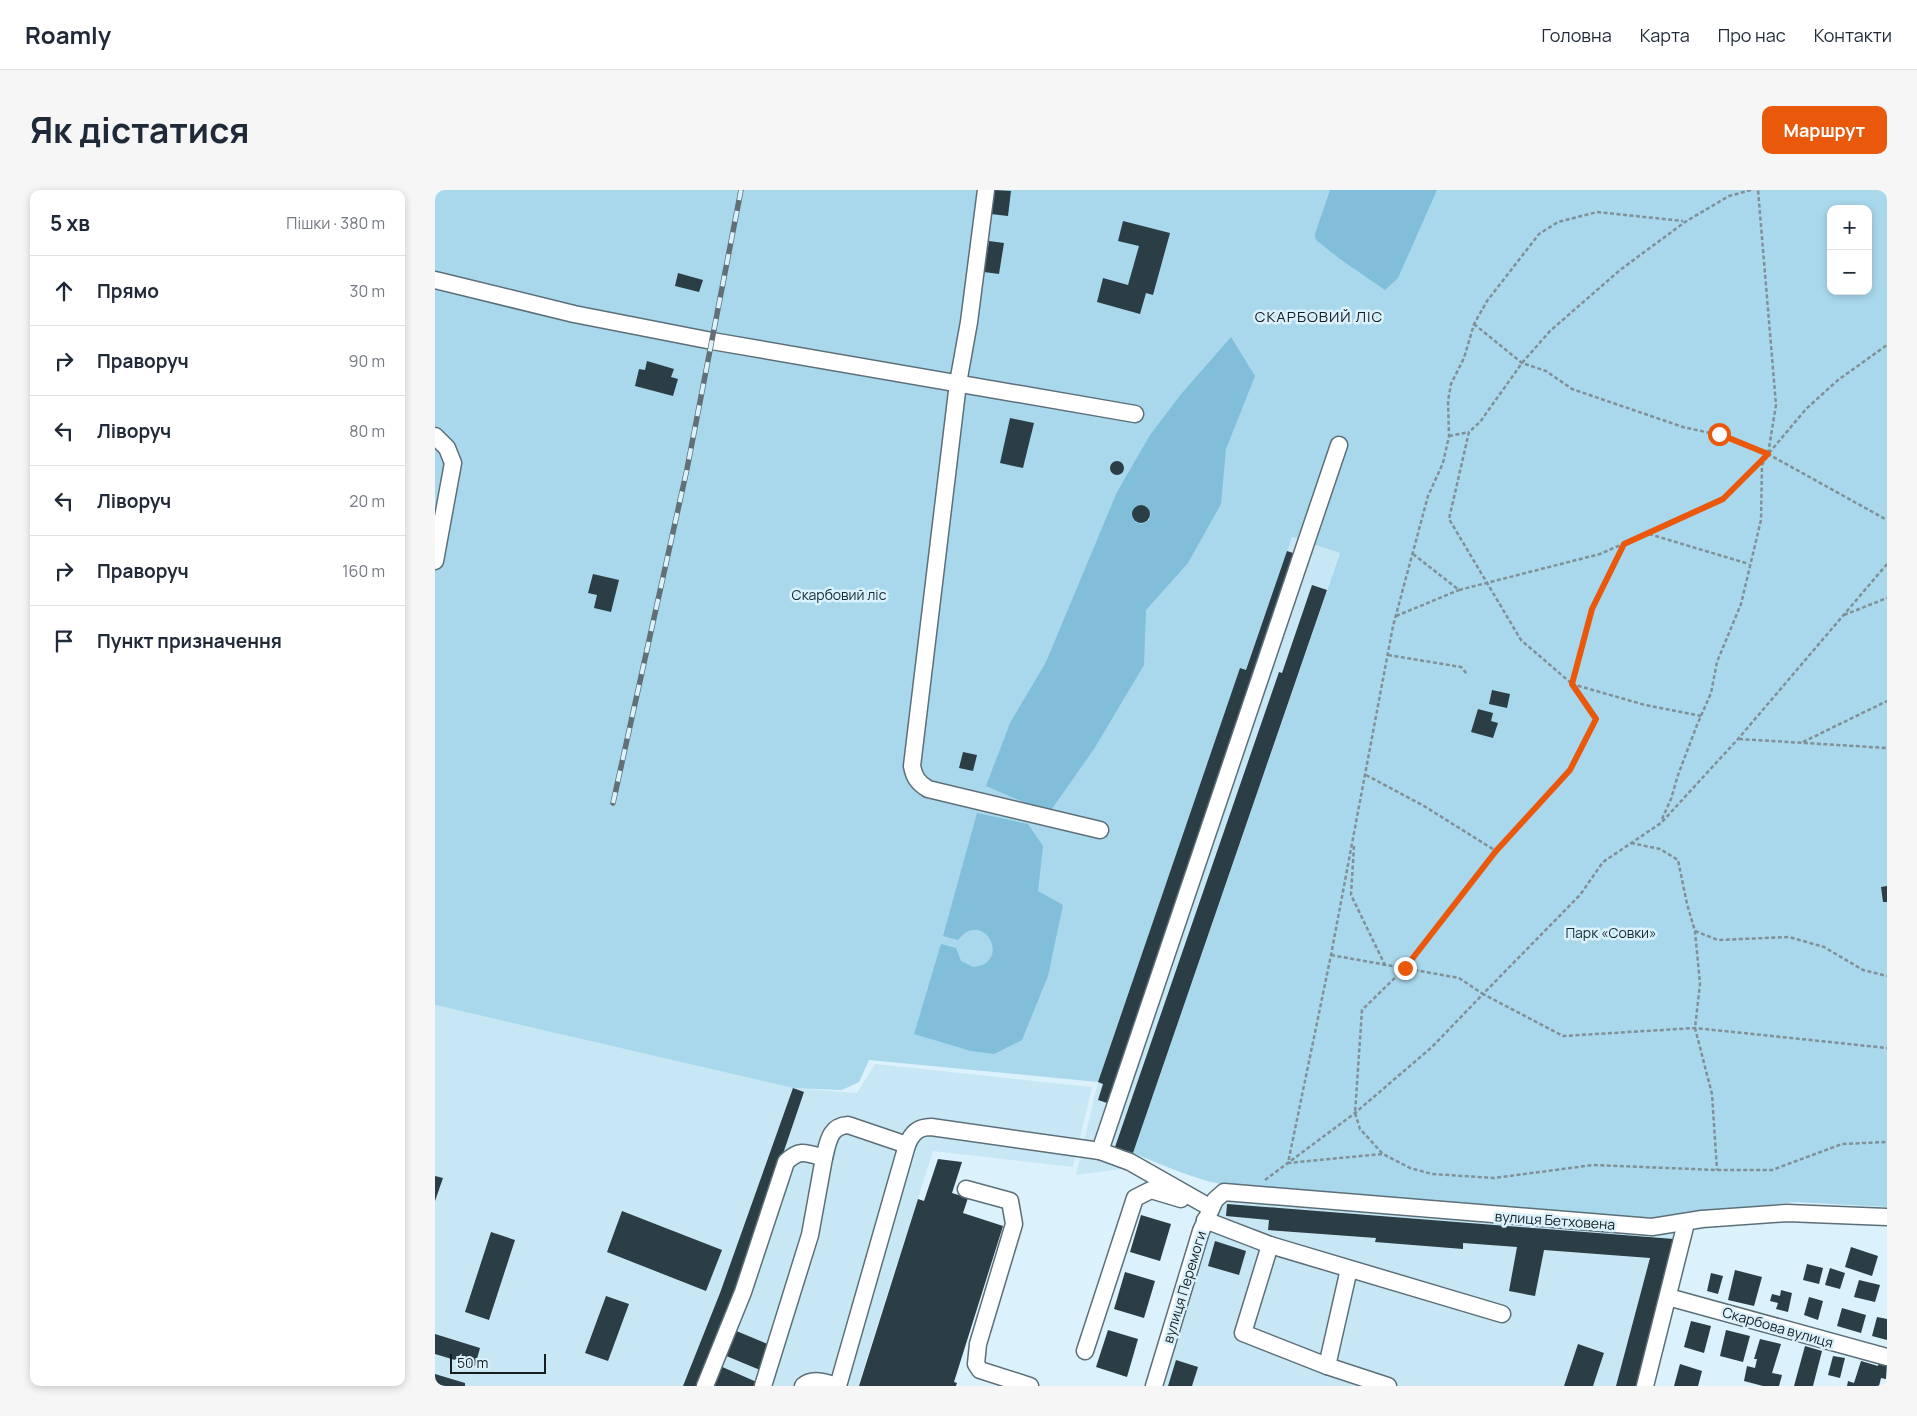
<!DOCTYPE html>
<html lang="uk">
<head>
<meta charset="utf-8">
<style>
	body { margin:0; font-family:Manrope,sans-serif; background:#f6f6f7; color:#1f2937 }
	.controls { position:absolute; right:15px; top:15px; display:grid; overflow:hidden; border-radius:10px; box-shadow:0 2px 8px #0003 }
	.controls button { width:45px; height:45px; display:grid; place-items:center; padding:0; border:0; border-bottom:1px solid #e0e1e3; background:#fff; color:#1f2937; font:25px sans-serif }
	.scale { position:absolute; left:15px; bottom:12px; width:96px; box-sizing:border-box; padding-left:5px; border:2px solid #151d20; border-top:0; font-size:14px; line-height:18px; white-space:nowrap; color:#151d20; -webkit-text-stroke:4px #dbf1fb; paint-order:stroke }
	.stop { position:absolute; width:15px; height:15px; margin:-11px; border:4px solid #ea580c; border-radius:50%; background:#fff }
	.stop.end { background:#ea580c; border-color:#fff; box-shadow:0 1px 5px #0008 }
	.list { margin:0; padding:0; list-style:none }
	h2 { display:flex; justify-content:space-between; align-items:center; height:65px; margin:0; padding:0 20px; font-size:21px }
	h2 small { font-size:16px; font-weight:400; color:#747a83 }
	.list li { display:grid; grid-template-columns:32px 1fr auto; gap:15px; align-items:center; box-sizing:border-box; height:70px; padding:0 20px; border-top:1px solid #e0e1e3 }
	.list b { display:block; font-size:19px; white-space:nowrap }
	.list em { font-size:16px; font-style:normal; color:#747a83 }
	.icon { flex:none; width:28px; height:28px; fill:none; stroke:currentColor; stroke-width:2; stroke-linecap:round; stroke-linejoin:round }
	.map { position:relative; flex:none; width:1452px; height:1196px; overflow:hidden; border-radius:10px }
	header { display:flex; align-items:center; gap:30px; box-sizing:border-box; height:70px; padding:0 25px; background:#fff; border-bottom:1px solid #e0e1e3 }
	header strong { font-size:24px }
	nav { display:flex; gap:28px; margin-inline-start:auto; font-size:18px }
	.intro { display:flex; align-items:center; justify-content:space-between; box-sizing:border-box; height:120px; padding:0 30px }
	h1 { margin:0; font-size:35px }
	.button { padding:12px 22px; border-radius:10px; background:#ea580c; color:#fff; font-size:18px; font-weight:700 }
	main { display:flex; gap:30px; padding:0 30px }
	aside { flex:1; background:#fff; border-radius:10px; box-shadow:0 2px 8px #0003 }
	.map>svg:first-child { display:block }
	.built { fill:#c8e7f5 }
	.green { fill:#a9d8ed; fill-rule:evenodd }
	.water { fill:#80beda; fill-rule:evenodd }
	.building { fill:#2b3d45 }
	.lines { fill:none; stroke-linecap:round; stroke-linejoin:round }
	.minor-casing { stroke:#5c6f78; stroke-width:19 }
	.path { stroke:#819097; stroke-width:2.5; stroke-dasharray:4 2.5; stroke-linecap:butt }
	.minor { stroke:#fff; stroke-width:16 }
	.rail-casing { stroke:#627076; stroke-width:5.5 }
	.rail { stroke:#dbf1fb; stroke-width:4; stroke-dasharray:11; stroke-linecap:butt }
	.route { stroke:#ea580c; stroke-width:6 }
	.labels { text-anchor:middle; dominant-baseline:central; stroke-width:5; stroke-linejoin:round; paint-order:stroke }
	.park-label { font-size:14px; fill:#0f2d39; stroke:#dbf1fb }
	.street-label { font-size:14px; fill:#151d20; stroke:#dbf1fb }
	.neighbourhood-label { font-size:15px; letter-spacing:1px; fill:#151d20; stroke:#dbf1fb }
</style>
</head>
<body>
<header>
<strong>Roamly</strong>
<nav><a>Головна</a><a>Карта</a><a>Про нас</a><a>Контакти</a></nav>
</header>
<div class="intro"><h1>Як дістатися</h1><a class="button">Маршрут</a></div>
<main>
<aside>
<h2>5 хв<small>Пішки · 380 m</small></h2>
<ul class="list">
<li><svg class="icon" aria-label="ahead" viewBox="0 0 24 24"><path d="M12 20V5M6 11l6-6 6 6"/></svg><div><b>Прямо</b></div><em>30 m</em></li>
<li><svg class="icon" aria-label="right" viewBox="0 0 24 24"><path d="M7 20v-9h11M14 6l5 5-5 5"/></svg><div><b>Праворуч</b></div><em>90 m</em></li>
<li><svg class="icon" aria-label="left" viewBox="0 0 24 24"><path d="M17 20v-9H6M10 6l-5 5 5 5"/></svg><div><b>Ліворуч</b></div><em>80 m</em></li>
<li><svg class="icon" aria-label="left" viewBox="0 0 24 24"><path d="M17 20v-9H6M10 6l-5 5 5 5"/></svg><div><b>Ліворуч</b></div><em>20 m</em></li>
<li><svg class="icon" aria-label="right" viewBox="0 0 24 24"><path d="M7 20v-9h11M14 6l5 5-5 5"/></svg><div><b>Праворуч</b></div><em>160 m</em></li>
<li><svg class="icon" aria-label="arrive" viewBox="0 0 24 24"><path d="M6 21V4h12l-3 4 3 4H6"/></svg><div><b>Пункт призначення</b></div></li>
</ul>
</aside>
<div class="map">
<svg width="1452" height="1196" viewBox="0 0 1452 1196">
	<rect width="100%" height="100%" fill="#dbf1fb"/>
	<g class="built">
		<polygon points="856,347 905,362 693,978 641,985 663,892 805,478 811,480"/>
		<polygon points="0,815 358,898 422,903 440,874 657,897 638,977 498,961 423,1196 0,1196"/>
		<polygon points="789,1002 1251,1033 1210,1196 719,1196 766,1041"/>
	</g>
	<path class="green" d="M 0,0 L 1452,0 L 1452,1017 L 1359,1012 L 1233,1028 L 1170,1026 L 839,998 C 784,1001 747,983 698,963 L 905,363 L 857,347 L 811,480 L 805,479 L 663,892 L 434,870 L 424,892 L 407,900 L 358,898 L 0,815 ZM 1396,19 L 1433,19 L 1433,101 L 1396,101 Z"/>
	<g class="water">
		<polygon points="895,0 1002,0 963,88 950,100 905,69 881,50 880,44"/>
		<path d="M 796,147 L 820,186 L 791,259 L 786,314 L 753,373 L 711,420 L 709,475 L 659,559 L 614,623 L 551,596 L 575,533 L 611,472 L 682,302 L 715,245 L 747,203 ZM 705,315 L 712,317 L 716,323 L 714,330 L 707,334 L 700,332 L 697,325 L 699,318 Z"/>
		<path d="M 542,623 L 593,634 L 608,656 L 603,701 L 628,715 L 613,786 L 587,850 L 559,864 L 536,861 L 479,844 L 506,754 L 521,758 L 526,771 L 538,777 C 578,774 549,717 523,750 L 508,746 Z"/>
	</g>
	<g class="building">
		<polygon points="559,0 576,1 573,26 556,24"/>
		<polygon points="688,31 735,43 718,105 711,103 705,124 662,112 668,88 693,95 704,56 683,51"/>
		<polygon points="554,51 569,53 564,84 549,82"/>
		<polygon points="243,83 268,90 264,102 240,96"/>
		<polygon points="212,171 239,179 236,187 243,189 238,206 200,196 204,179 210,180"/>
		<polygon points="575,228 599,233 588,278 565,273"/>
		<circle cx="682" cy="278" r="7"/>
		<circle cx="706" cy="324" r="9"/>
		<polygon points="852,361 864,365 675,914 663,910 668,894 663,892 805,478 811,480"/>
		<polygon points="158,384 184,390 176,422 159,418 162,405 153,403"/>
		<polygon points="877,395 892,400 698,963 680,957 844,482 847,483"/>
		<polygon points="1057,500 1075,504 1072,518 1054,514"/>
		<polygon points="1043,519 1058,523 1056,531 1063,533 1058,548 1036,542"/>
		<polygon points="528,562 542,565 538,581 524,578"/>
		<polygon points="1452,696 1452,712 1448,712 1446,697"/>
		<polygon points="358,898 369,902 300,1105 264,1196 248,1196 285,1103"/>
		<polygon points="503,969 527,972 517,1003 533,1008 528,1023 568,1036 519,1192 522,1193 521,1196 424,1196 483,1009 489,1011"/>
		<polygon points="0,986 8,988 0,1011"/>
		<polygon points="792,1014 1239,1049 1202,1196 1181,1196 1215,1068 1109,1060 1100,1106 1074,1101 1082,1057 1028,1053 1028,1059 940,1052 941,1048 833,1040 834,1030 791,1026"/>
		<polygon points="187,1021 287,1060 271,1101 172,1062"/>
		<polygon points="706,1025 736,1034 725,1071 695,1062"/>
		<polygon points="56,1042 80,1050 54,1130 30,1122"/>
		<polygon points="780,1051 811,1061 804,1085 773,1076"/>
		<polygon points="1416,1057 1443,1066 1437,1086 1410,1077"/>
		<polygon points="1372,1074 1388,1078 1384,1094 1368,1090"/>
		<polygon points="1395,1078 1410,1083 1405,1099 1390,1095"/>
		<polygon points="1300,1080 1327,1087 1319,1116 1293,1110"/>
		<polygon points="690,1082 720,1091 709,1128 679,1119"/>
		<polygon points="1276,1083 1288,1086 1283,1104 1272,1101"/>
		<polygon points="1424,1090 1445,1095 1440,1112 1419,1107"/>
		<polygon points="1346,1100 1357,1103 1353,1122 1341,1119 1343,1113 1335,1111 1337,1104 1345,1106"/>
		<polygon points="171,1106 194,1114 173,1171 150,1163"/>
		<polygon points="1374,1107 1388,1111 1383,1130 1369,1125"/>
		<polygon points="1407,1118 1431,1125 1426,1143 1402,1136"/>
		<polygon points="1442,1127 1452,1129 1452,1150 1437,1146"/>
		<polygon points="1256,1131 1276,1136 1269,1163 1249,1157"/>
		<polygon points="299,1140 335,1155 325,1180 289,1165"/>
		<polygon points="673,1140 703,1149 692,1187 661,1177"/>
		<polygon points="1291,1140 1315,1146 1308,1172 1285,1166"/>
		<polygon points="0,1144 45,1158 40,1176 0,1164"/>
		<polygon points="1325,1149 1346,1154 1337,1183 1347,1185 1344,1196 1328,1196 1309,1191 1312,1176 1320,1178 1322,1169 1319,1169"/>
		<polygon points="1143,1154 1169,1163 1158,1196 1129,1196"/>
		<polygon points="1370,1156 1387,1161 1378,1196 1359,1196"/>
		<polygon points="1398,1166 1410,1168 1405,1188 1393,1185"/>
		<polygon points="741,1170 763,1177 757,1196 733,1196"/>
		<polygon points="1426,1171 1443,1176 1444,1171 1452,1173 1451,1189 1446,1188 1444,1196 1412,1196 1413,1191 1419,1193"/>
		<polygon points="1245,1174 1267,1181 1263,1196 1239,1196"/>
		<polygon points="285,1176 324,1193 323,1196 277,1196"/>
		<polygon points="0,1184 30,1193 30,1196 0,1196"/>
	</g>
	<g class="lines">
		<g class="minor-casing">
			<g id="minor">
				<path d="M 551,0 L 534,132 L 523,193 L 477,576 C 479,587 483,593 493,599 L 665,640"/>
				<polyline points="0,90 139,124 277,151 700,224"/>
				<polyline points="0,246 12,258 18,273 0,371"/>
				<polyline points="665,961 904,255"/>
				<polyline points="531,999 575,1011 579,1034 543,1154 541,1174 545,1180 595,1196"/>
				<polyline points="770,1030 835,1055 1067,1124"/>
				<polyline points="835,1055 808,1143 892,1176 953,1196"/>
				<polyline points="1233,1107 1452,1167"/>
				<polyline points="650,1161 700,1008 716,1000 746,1009"/>
				<polyline points="892,1176 914,1079"/>
				<path d="M 270,1196 L 308,1102 L 351,972 C 365,958 372,963 389,968 C 393,953 394,936 413,935 L 472,955 C 477,943 483,937 496,937 L 665,961 L 695,972 L 776,1018"/>
				<polyline points="328,1196 375,1045 389,968"/>
				<path d="M 368,1196 C 378,1187 390,1193 403,1196"/>
				<polyline points="403,1196 472,955"/>
				<polyline points="719,1196 766,1041 780,1010 789,1002 1217,1037 1267,1029 1352,1023 1452,1027"/>
				<polyline points="1210,1196 1251,1033"/>
			</g>
		</g>
		<g class="path">
			<polyline points="1316,0 1294,6 1250,32 1185,80 1115,141 1087,173 1045,232 1034,242 1014,329 1086,450 1137,494 1161,529 1135,580 1061,661 970,778 927,820 920,923 925,939 948,964 975,978 997,984 1059,988 1158,975 1282,980 1337,980 1407,954 1452,952"/>
			<polyline points="1039,134 1087,173 1111,181 1137,199 1248,237 1284,245 1333,264 1452,330"/>
			<polyline points="1014,246 1034,242"/>
			<polyline points="1334,263 1371,219 1403,190 1452,155"/>
			<polyline points="1214,344 1314,374"/>
			<polyline points="1189,354 1157,419 1137,494 1210,515 1266,526"/>
			<polyline points="978,364 1024,400 1165,364 1213,343 1288,309 1333,264 1341,215 1323,0"/>
			<polyline points="1409,425 1452,408"/>
			<polyline points="961,426 1024,400"/>
			<polyline points="953,465 1026,477 1032,484"/>
			<polyline points="1304,549 1452,558"/>
			<polyline points="1368,552 1452,511"/>
			<polyline points="931,585 989,616 1061,661"/>
			<polyline points="1227,629 1236,609 1243,585 1262,535 1276,503 1282,472 1306,414 1326,330 1327,275 1331,268"/>
			<polyline points="1196,653 1225,659 1243,670 1252,714 1260,741 1265,794 1260,838 1277,904 1282,980"/>
			<polyline points="919,656 916,705 950,775"/>
			<polyline points="1260,741 1283,750 1354,747 1389,757 1428,780 1452,786"/>
			<polyline points="896,765 1024,788 1048,804 1145,705 1168,672 1226,633 1303,549 1452,374"/>
			<polyline points="947,964 853,973 896,765 958,436 993,306 1008,273 1014,246 1013,211 1016,194 1029,168 1039,134 1052,111 1104,44 1123,32 1162,22 1248,31"/>
			<polyline points="830,990 920,923 997,857 1048,804 1128,846 1260,838 1452,858"/>
		</g>
		<use href="#minor" class="minor"/>
		<g class="rail-casing">
			<polyline id="rail" points="178,613 252,279 306,0"/>
		</g>
		<use href="#rail" class="rail"/>
	</g>
	<g class="lines">
		<polyline class="route" points="970,778 1061,661 1135,580 1161,529 1137,494 1157,419 1189,354 1288,309 1333,264 1284,244"/>
	</g>
	<g class="labels">
		<g class="park-label">
			<text x="404" y="404">Скарбовий ліс</text>
			<text x="1176" y="742">Парк «Совки»</text>
		</g>
		<g class="street-label">
			<text transform="translate(1120 1030) rotate(4)">вулиця Бетховена</text>
			<text transform="translate(749 1097) rotate(-73)">вулиця Перемоги</text>
			<text transform="translate(1343 1137) rotate(16)">Скарбова вулиця</text>
		</g>
		<g class="neighbourhood-label">
			<text x="884" y="126">СКАРБОВИЙ ЛІС</text>
		</g>
	</g>
</svg>
<div class="controls">
<button>+</button>
<button>−</button>
</div>
<div class="scale">50 m</div>
<div class="stop" style="left:1284px;top:244px"></div>
<div class="stop end" style="left:970px;top:778px"></div>
</div>
</main>
</body>
</html>
